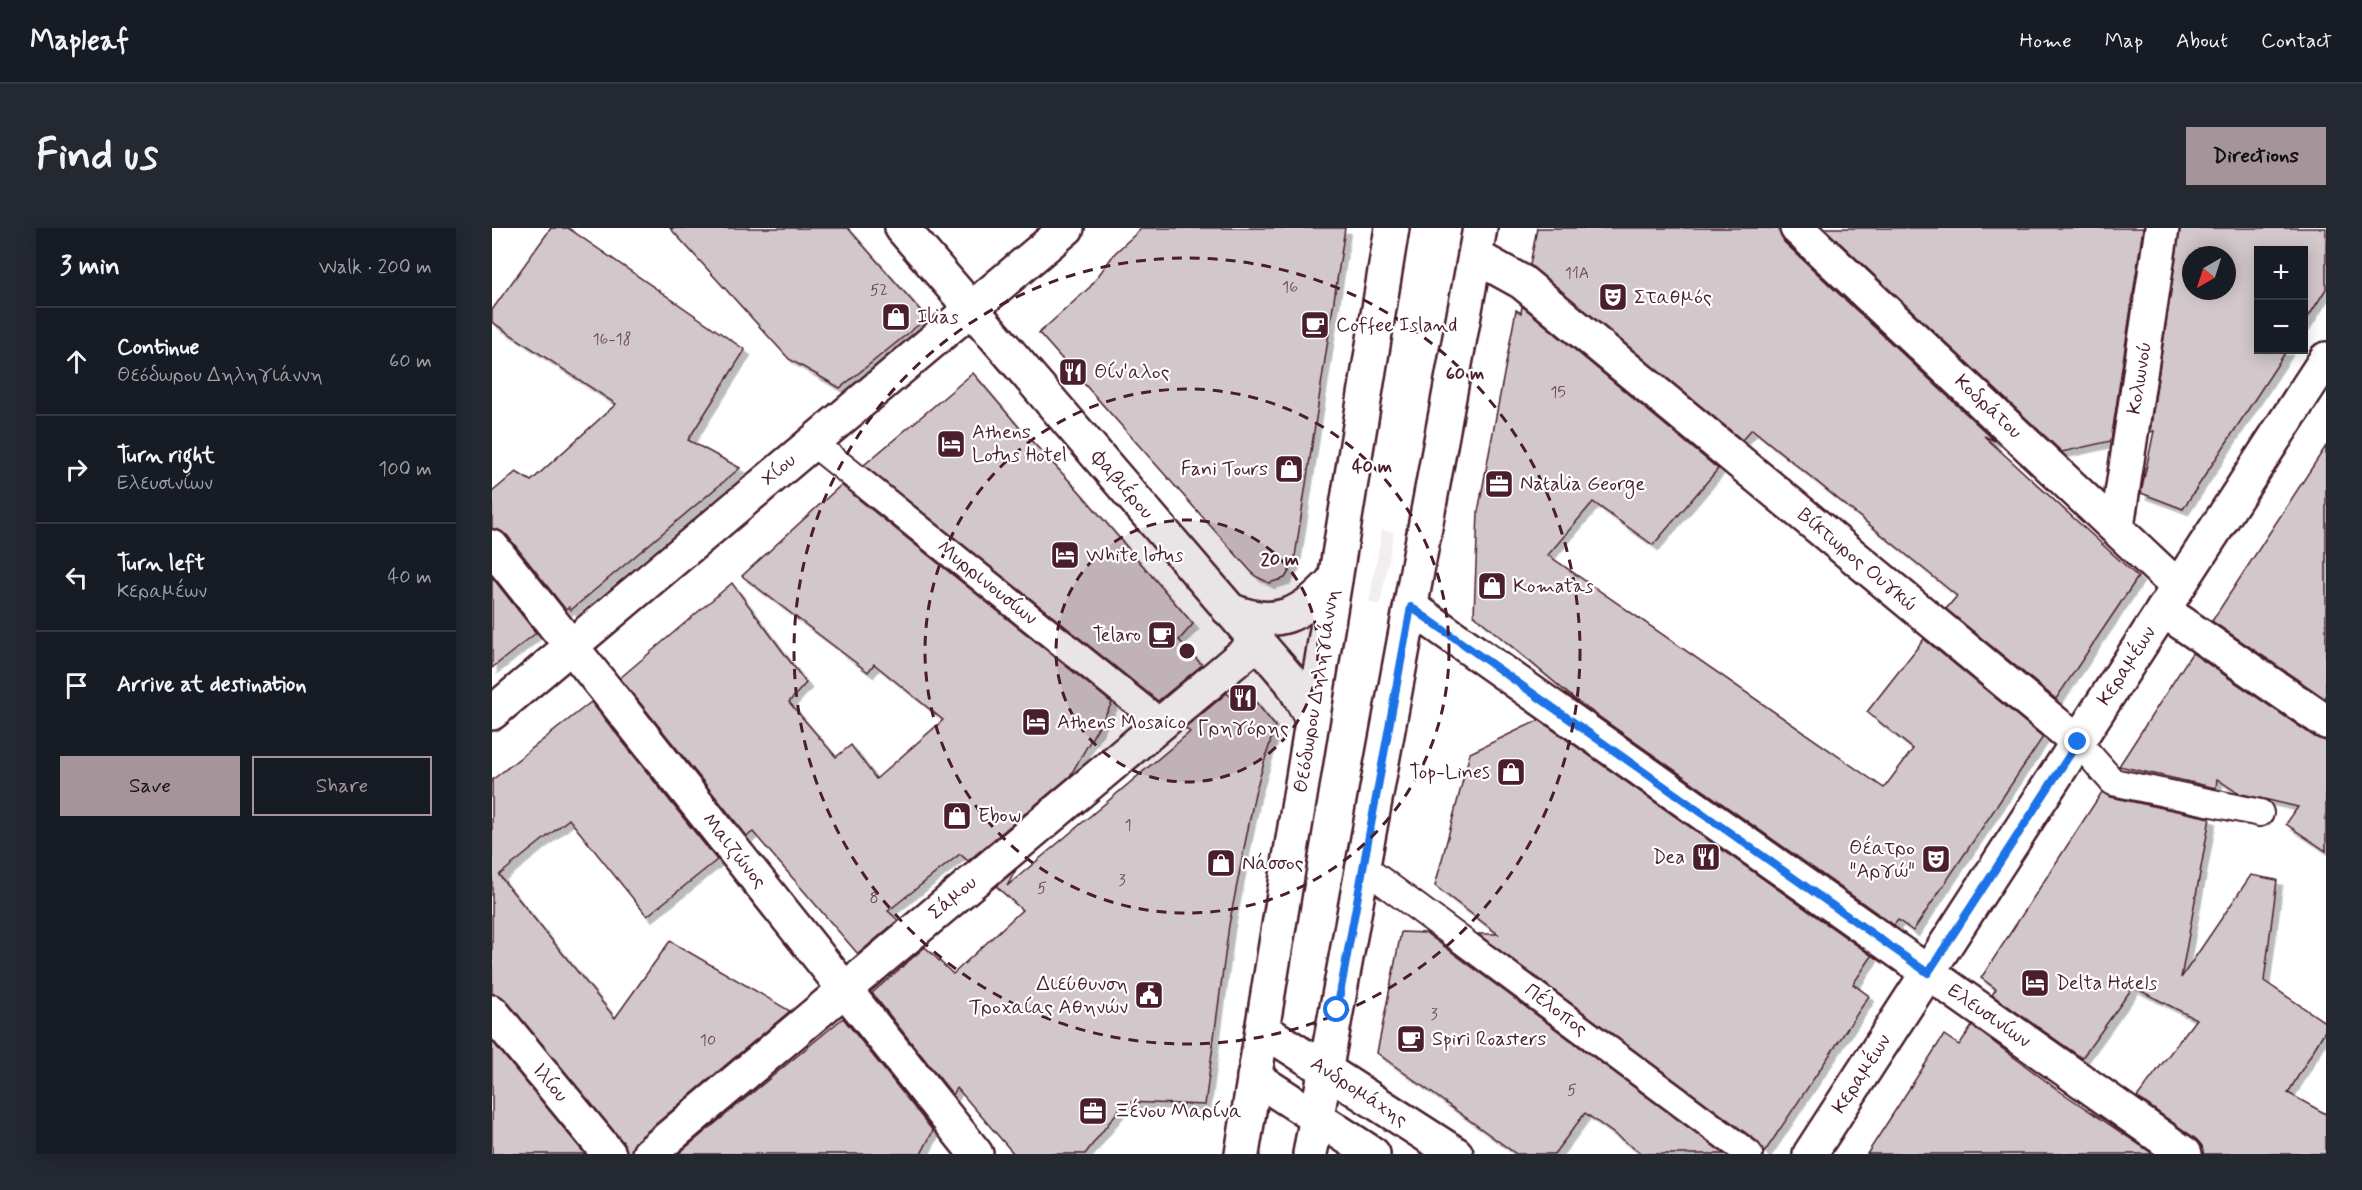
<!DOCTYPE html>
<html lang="en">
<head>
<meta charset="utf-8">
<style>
	body { margin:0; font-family:Mynerve,sans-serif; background:#242831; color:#f1f3f6 }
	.controls { position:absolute; right:18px; top:18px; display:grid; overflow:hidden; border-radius:0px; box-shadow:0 3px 15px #0003 }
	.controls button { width:54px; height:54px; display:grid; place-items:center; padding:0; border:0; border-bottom:2px solid #363941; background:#171b24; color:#f1f3f6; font:30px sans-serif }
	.compass { position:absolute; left:1690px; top:18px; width:54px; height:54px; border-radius:50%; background:#171b24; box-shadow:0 3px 15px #0003; rotate:219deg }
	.stop { position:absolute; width:18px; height:18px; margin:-14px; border:4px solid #1a73e8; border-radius:50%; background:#fff }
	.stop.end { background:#1a73e8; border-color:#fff; box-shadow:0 2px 6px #0008 }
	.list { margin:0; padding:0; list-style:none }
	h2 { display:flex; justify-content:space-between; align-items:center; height:78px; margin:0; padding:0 24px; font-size:26px }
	h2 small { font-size:20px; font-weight:400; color:#9ea1a6 }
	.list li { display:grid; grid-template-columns:39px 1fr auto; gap:18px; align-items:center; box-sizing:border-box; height:108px; padding:0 24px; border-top:2px solid #363941 }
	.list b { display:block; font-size:22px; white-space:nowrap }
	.list p { margin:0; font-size:20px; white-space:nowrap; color:#9ea1a6 }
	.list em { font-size:20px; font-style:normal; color:#9ea1a6 }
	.actions { display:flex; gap:12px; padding:18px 24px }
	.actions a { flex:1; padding:14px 0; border:2px solid #a6949b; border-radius:0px; text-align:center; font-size:21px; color:#a6949b }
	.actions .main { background:#a6949b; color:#111 }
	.icon { flex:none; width:33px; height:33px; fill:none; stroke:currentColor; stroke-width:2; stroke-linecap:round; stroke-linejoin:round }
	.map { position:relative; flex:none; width:1834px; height:926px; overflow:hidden; border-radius:0px }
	header { display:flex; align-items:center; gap:36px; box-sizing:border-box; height:84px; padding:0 30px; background:#171b24; border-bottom:2px solid #363941 }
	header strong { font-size:28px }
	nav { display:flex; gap:33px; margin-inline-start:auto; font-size:21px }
	.intro { display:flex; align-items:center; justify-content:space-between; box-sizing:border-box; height:144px; padding:0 36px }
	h1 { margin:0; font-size:42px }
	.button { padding:15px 27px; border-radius:0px; background:#a6949b; color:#111; font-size:21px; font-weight:700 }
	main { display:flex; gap:36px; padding:0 36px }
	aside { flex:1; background:#171b24; border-radius:0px; box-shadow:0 3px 15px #0003 }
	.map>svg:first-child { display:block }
	.built { fill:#f2eeef }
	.building { fill:#d2c7cb; stroke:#4a1f2b; stroke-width:1.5; fill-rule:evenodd; filter:url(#shadow) }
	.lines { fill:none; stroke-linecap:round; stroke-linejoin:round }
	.lane-casing { stroke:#4a1f2b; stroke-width:30 }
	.street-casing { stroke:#4a1f2b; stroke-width:38 }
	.secondary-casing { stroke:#4a1f2b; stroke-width:38 }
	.lane { stroke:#fff; stroke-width:26 }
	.street { stroke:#fff; stroke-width:33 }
	.secondary { stroke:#fff; stroke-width:33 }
	.route { stroke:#1a73e8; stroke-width:8 }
	.ring { fill:none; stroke:#4a1f2b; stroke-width:3; stroke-dasharray:10 8 }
	.labels { text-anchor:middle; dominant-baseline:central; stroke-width:4.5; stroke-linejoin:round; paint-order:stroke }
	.number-label { font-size:16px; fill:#6c4953 }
	.poi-label { font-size:20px; fill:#4a1f2b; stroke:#fff; text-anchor:start }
	.street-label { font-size:20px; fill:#4a1f2b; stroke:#fff }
	.centre { fill:#4a1f2b; stroke:#fff; stroke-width:3 }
	.ring-label { font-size:18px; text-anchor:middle; font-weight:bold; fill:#4a1f2b; stroke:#fff; stroke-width:4.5; stroke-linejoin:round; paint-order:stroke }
</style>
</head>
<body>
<header>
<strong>Mapleaf</strong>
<nav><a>Home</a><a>Map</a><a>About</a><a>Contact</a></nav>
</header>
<div class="intro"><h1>Find us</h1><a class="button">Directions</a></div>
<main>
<aside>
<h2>3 min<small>Walk · 200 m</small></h2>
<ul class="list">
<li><svg class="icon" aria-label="ahead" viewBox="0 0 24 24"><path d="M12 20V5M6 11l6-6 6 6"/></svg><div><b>Continue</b><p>Θεόδωρου Δηληγιάννη</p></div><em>60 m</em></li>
<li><svg class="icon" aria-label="right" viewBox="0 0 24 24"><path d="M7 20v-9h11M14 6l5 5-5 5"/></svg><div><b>Turn right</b><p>Ελευσινίων</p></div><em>100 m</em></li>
<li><svg class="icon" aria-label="left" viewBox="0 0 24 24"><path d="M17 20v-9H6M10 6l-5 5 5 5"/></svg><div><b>Turn left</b><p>Κεραμέων</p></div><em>40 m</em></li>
<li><svg class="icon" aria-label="arrive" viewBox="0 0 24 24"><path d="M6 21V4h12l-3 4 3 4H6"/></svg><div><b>Arrive at destination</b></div></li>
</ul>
<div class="actions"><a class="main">Save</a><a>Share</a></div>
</aside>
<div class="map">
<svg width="1834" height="926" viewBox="0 0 1834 926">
	<defs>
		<filter id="shadow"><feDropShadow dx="5.5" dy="5.5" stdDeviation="0" flood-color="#0004"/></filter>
	</defs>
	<rect width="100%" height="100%" fill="#fff"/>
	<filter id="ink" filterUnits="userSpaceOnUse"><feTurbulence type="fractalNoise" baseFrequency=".0167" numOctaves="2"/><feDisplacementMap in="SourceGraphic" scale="12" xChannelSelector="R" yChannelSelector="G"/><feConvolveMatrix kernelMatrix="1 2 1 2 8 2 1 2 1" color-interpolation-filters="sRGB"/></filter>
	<g filter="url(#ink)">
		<polygon class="built" points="890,302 902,304 888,377 877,374"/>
		<g class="building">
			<polygon points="59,0 76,0 253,122 196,212 248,240 79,382 77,379 74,382 15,307 0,301 0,264 24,244 39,253 124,176 0,94 0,82"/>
			<polygon points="178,0 356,0 435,90 348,160 297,131"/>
			<polygon points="650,0 853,0 802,335 793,350 777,355 763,348 547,105 598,59 623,25"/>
			<polygon points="1045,0 1287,0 1292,14 1503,213 1492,208 1646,349 1564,471 1454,381 1465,368 1260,201 1250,212 1038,37"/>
			<polygon points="1332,0 1651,0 1619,213 1570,224"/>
			<path d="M 1688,0 L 1834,0 L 1834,61 L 1812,96 L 1812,22 L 1767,22 L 1767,122 L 1795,122 L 1691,281 L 1649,265 L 1662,203 L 1658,204 ZM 1699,27 L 1735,27 L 1735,63 L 1699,63 Z"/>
			<polygon points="1030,78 1226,241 1161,317 1101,274 1056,327 1392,560 1421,521 1375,484 1432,411 1551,509 1421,703 1406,692 1402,697 1085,473 982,387 986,284 1024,82 1029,85"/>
			<polygon points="481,145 531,204 586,262 701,396 687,412 710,437 666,473 372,237"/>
			<polygon points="1834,218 1834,471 1720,393"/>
			<polygon points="349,257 620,475 578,548 476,633 468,626 396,683 406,692 366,726 261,604 255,608 128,450 240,355 314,455 297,474 344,529 359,517 384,551 451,492 382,436 376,444 250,348"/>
			<polygon points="0,349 44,405 0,440"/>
			<polygon points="1700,425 1823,509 1834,513 1834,623 1794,596 1806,579 1746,565 1725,551 1724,560 1627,538"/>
			<polygon points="750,457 783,498 763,565 737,697 713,877 633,874 593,926 522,926 465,860 461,867 380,765 433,719 461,746 530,682 504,658 524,642 515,658 698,504 693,500 735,465 738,468"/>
			<polygon points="99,474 225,632 155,688 77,591 7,647 123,790 178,713 298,783 145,912 139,926 135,926 131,914 14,772 0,766 0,552"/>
			<polygon points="1047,492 1380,728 1361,756 1377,768 1272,925 1266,914 986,706 1006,706 943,658 978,525"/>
			<polygon points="1610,564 1618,569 1718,590 1689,750 1759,647 1785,652 1772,753 1834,795 1834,801 1796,865 1834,886 1834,926 1711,926 1710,918 1704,911 1645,869 1704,791 1641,759 1590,830 1500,767 1504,761 1489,750"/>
			<polygon points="909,704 934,705 1232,926 1150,926 1093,885 1062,926 1024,926 885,825"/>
			<polygon points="351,790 441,903 429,926 186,926"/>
			<polygon points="1480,798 1566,862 1661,926 1375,926 1452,807 1467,817"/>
			<polygon points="0,813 93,926 0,926"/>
		</g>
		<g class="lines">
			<g class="lane-casing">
				<g id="lane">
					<polyline points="320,214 669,495"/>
					<polyline points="1586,514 1621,554 1768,585"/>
					<polyline points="871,639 1257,926"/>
				</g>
			</g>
			<g class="street-casing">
				<g id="street">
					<polyline points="410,0 799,453 820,490"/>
					<polyline points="1305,0 1686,359"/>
					<polyline points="983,28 1030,54 1586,514"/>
					<polyline points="1625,299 1670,0"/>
					<polyline points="0,319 484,926"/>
					<polyline points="919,379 1693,926"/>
					<polyline points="1671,382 1834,494"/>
					<polyline points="0,485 575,0"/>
					<polyline points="0,784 117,926"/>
					<polyline points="157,926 766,414"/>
					<polyline points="1318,926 1834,131"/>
				</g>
			</g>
			<g class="secondary-casing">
				<g id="secondary">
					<path d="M 736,381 C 783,402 811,387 843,351"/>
					<polyline points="770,801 964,926"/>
					<polyline points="762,849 881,926"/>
					<polyline points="750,926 900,0"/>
					<polyline points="818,926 988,0"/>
				</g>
			</g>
			<use href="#lane" class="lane"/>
			<use href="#street" class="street"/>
			<use href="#secondary" class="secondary"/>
		</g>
	</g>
	<g class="lines" filter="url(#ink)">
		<polyline class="route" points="845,782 919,379 1436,745 1586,514"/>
	</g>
	<circle cx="695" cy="423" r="131" fill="#4a1f2b" fill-opacity=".12"/>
	<g class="ring">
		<circle cx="695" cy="423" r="131"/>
		<circle cx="695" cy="423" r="262"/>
		<circle cx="695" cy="423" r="393"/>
	</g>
	<defs>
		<g id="theatre-square" transform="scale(1.5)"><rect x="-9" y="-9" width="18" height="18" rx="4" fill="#4a1f2b" stroke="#fff"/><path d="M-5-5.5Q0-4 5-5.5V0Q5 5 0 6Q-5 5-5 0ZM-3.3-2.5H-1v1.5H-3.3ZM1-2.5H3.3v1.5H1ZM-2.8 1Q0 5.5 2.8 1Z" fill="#fff"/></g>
		<g id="shop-square" transform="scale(1.5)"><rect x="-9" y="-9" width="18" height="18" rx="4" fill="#4a1f2b" stroke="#fff"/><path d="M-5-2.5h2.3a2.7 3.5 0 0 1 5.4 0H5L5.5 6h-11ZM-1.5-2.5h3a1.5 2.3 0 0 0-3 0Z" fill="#fff"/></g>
		<g id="cafe-square" transform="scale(1.5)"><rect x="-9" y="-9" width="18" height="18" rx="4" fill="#4a1f2b" stroke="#fff"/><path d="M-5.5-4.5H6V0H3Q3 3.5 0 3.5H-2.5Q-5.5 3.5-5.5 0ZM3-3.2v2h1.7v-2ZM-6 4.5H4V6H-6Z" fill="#fff"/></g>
		<g id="restaurant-square" transform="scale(1.5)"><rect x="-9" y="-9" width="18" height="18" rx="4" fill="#4a1f2b" stroke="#fff"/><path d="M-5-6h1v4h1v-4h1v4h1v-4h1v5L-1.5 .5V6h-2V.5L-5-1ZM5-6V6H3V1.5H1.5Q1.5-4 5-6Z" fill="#fff"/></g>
		<g id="hotel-square" transform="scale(1.5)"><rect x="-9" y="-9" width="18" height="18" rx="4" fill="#4a1f2b" stroke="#fff"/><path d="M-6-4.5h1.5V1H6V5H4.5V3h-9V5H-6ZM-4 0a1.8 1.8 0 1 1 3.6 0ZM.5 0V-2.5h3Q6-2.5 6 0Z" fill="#fff"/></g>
		<g id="office-square" transform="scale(1.5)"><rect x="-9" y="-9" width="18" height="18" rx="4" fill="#4a1f2b" stroke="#fff"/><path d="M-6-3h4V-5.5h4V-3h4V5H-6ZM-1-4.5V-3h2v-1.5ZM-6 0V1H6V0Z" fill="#fff"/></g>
		<g id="civic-square" transform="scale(1.5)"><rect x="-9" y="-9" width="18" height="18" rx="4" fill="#4a1f2b" stroke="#fff"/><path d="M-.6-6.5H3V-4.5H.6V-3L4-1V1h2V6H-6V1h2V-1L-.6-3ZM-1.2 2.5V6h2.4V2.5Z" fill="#fff"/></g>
	</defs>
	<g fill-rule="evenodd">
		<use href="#theatre-square" x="1121" y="69"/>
		<use href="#shop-square" x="404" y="89"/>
		<use href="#cafe-square" x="823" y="97"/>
		<use href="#restaurant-square" x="581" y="144"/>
		<use href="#hotel-square" x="459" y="216"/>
		<use href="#shop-square" x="797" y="241"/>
		<use href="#office-square" x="1007" y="256"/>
		<use href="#hotel-square" x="573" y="327"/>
		<use href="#shop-square" x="1000" y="358"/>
		<use href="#cafe-square" x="670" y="407"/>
		<use href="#restaurant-square" x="751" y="470"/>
		<use href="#hotel-square" x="544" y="494"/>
		<use href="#shop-square" x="1019" y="544"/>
		<use href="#shop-square" x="465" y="588"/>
		<use href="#restaurant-square" x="1214" y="629"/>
		<use href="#theatre-square" x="1444" y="631"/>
		<use href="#shop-square" x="729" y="635"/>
		<use href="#hotel-square" x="1543" y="755"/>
		<use href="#civic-square" x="657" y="767"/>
		<use href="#cafe-square" x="919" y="811"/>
		<use href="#office-square" x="601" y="883"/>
	</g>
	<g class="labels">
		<g class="number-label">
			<text x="1085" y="45">11Α</text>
			<text x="798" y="59">16</text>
			<text x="387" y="62">52</text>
			<text x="120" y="111">16-18</text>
			<text x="1066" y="164">15</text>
			<text x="636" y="597">1</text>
			<text x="630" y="652">3</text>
			<text x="550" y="660">5</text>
			<text x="382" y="670">8</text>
			<text x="942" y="786">3</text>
			<text x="216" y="812">10</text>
			<text x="1080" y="862">5</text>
		</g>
		<g class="poi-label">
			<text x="1142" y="69">Σταθμός</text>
			<text x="425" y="89">Ilias</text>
			<text x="844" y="97">Coffee Island</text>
			<text x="602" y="144">Θίν'αλος</text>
			<text x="480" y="204">Athens<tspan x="480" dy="23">Lotus Hotel</tspan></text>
			<text x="776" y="241" text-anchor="end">Fani Tours</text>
			<text x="1028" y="256">Natalia George</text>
			<text x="594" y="327">White lotus</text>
			<text x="1021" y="358">Komatas</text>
			<text x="649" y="407" text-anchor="end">Telaro</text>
			<text x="565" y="494">Athens Mosaico</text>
			<text x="751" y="500" text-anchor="middle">Γρηγόρης</text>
			<text x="998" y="544" text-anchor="end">Top-Lines</text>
			<text x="486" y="588">Ebow</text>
			<text x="1423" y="620" text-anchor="end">Θέατρο<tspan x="1423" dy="23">"Αργώ"</tspan></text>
			<text x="1193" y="629" text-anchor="end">Dea</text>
			<text x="750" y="635">Νάσσος</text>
			<text x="1564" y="755">Delta Hotels</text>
			<text x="636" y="756" text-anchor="end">Διεύθυνση<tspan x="636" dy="23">Τροχαίας Αθηνών</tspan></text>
			<text x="940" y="811">Spiri Roasters</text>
			<text x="622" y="883">Ξένου Μαρίνα</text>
		</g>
		<g class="street-label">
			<text transform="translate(1648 150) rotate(-81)">Κολωνού</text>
			<text transform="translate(1496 179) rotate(43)">Κοδράτου</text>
			<text transform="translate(287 242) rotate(-40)">Χίου</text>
			<text transform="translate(630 257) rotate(49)">Φαβιέρου</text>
			<text transform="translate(1365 332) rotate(40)">Βίκτωρος Ουγκώ</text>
			<text transform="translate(495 355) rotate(39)">Μυρρινουσίων</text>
			<text transform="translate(1635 438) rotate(-57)">Κεραμέων</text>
			<text transform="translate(825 463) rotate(-81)">Θεόδωρου Δηληγιάννη</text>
			<text transform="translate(242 623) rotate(51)">Μαιζώνος</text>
			<text transform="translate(461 670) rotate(-40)">Σάμου</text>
			<text transform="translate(1064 782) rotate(37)">Πέλοπος</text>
			<text transform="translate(1497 788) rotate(35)">Ελευσινίων</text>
			<text transform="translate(1370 846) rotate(-57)">Κεραμέων</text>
			<text transform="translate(58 855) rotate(50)">Ιλίου</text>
			<text transform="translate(867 864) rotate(33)">Ανδρομάχης</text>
		</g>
	</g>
	<circle cx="695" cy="423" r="9" class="centre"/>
	<g class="ring-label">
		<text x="973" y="151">60 m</text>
		<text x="880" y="244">40 m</text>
		<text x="788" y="337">20 m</text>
	</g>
</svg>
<div class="controls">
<button>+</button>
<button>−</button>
</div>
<svg class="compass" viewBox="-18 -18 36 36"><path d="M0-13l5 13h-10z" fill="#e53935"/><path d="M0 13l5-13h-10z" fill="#9ea1a6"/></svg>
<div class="stop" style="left:845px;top:782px"></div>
<div class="stop end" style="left:1586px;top:514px"></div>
</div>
</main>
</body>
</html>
